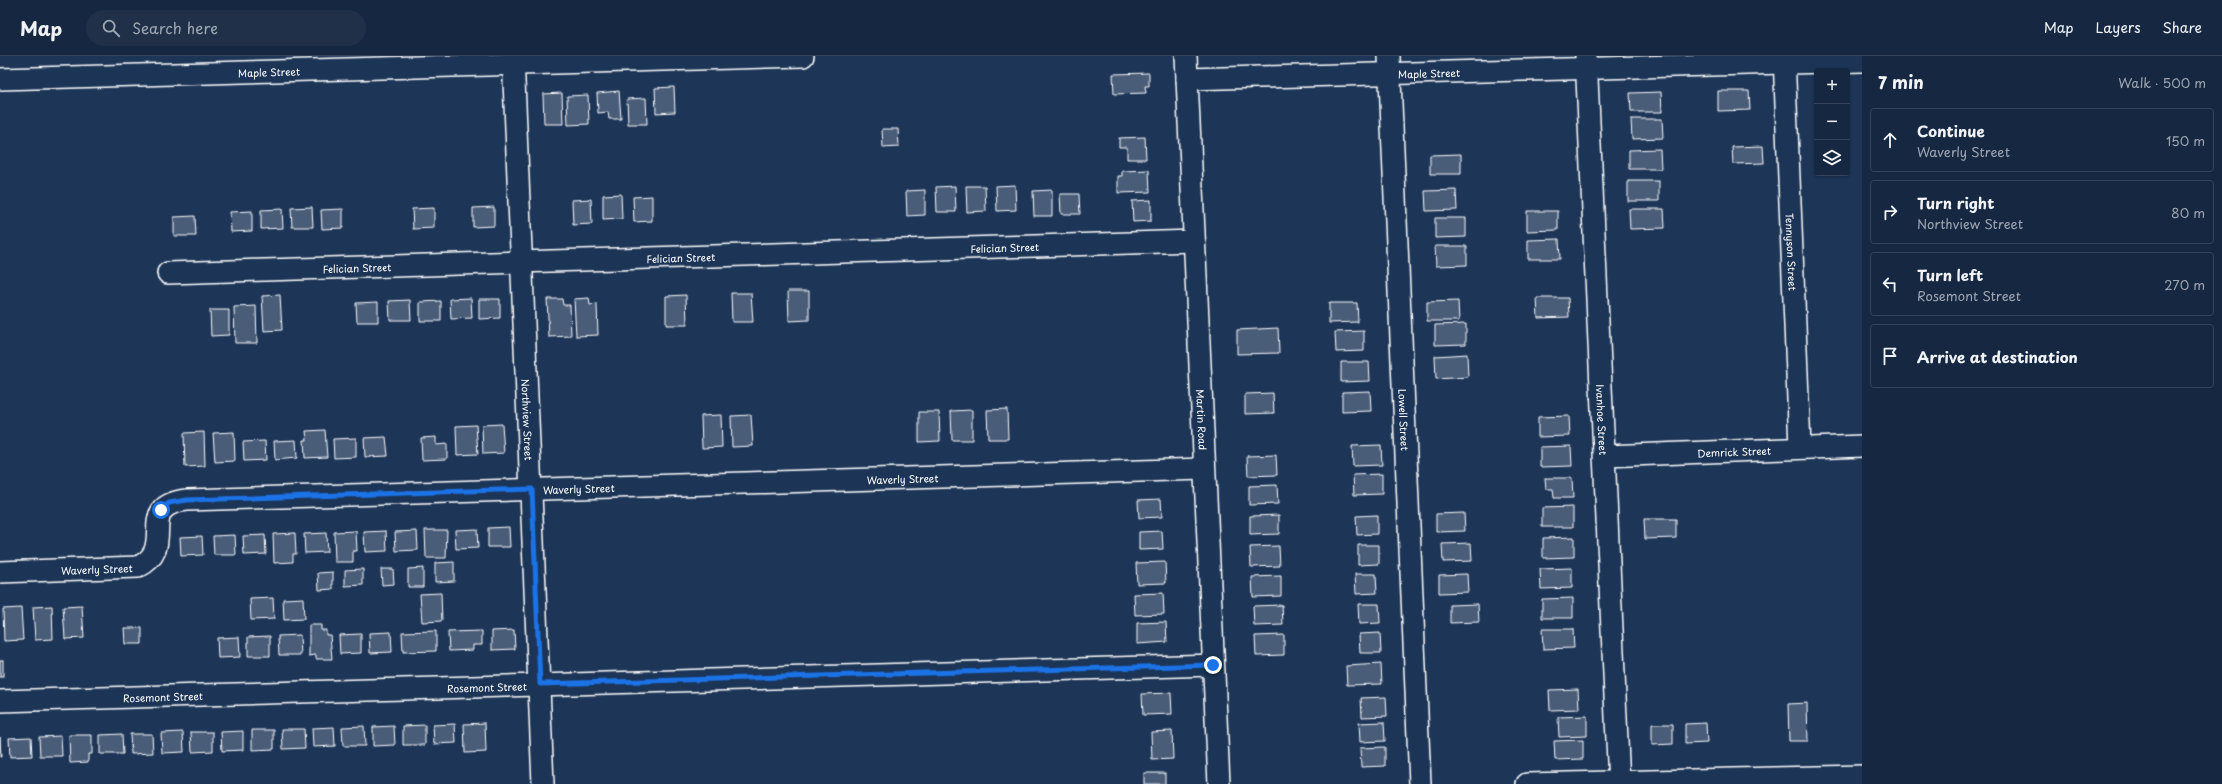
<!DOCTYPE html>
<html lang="en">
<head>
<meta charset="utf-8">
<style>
	body { margin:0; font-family:"Playpen Sans",sans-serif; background:#1f3048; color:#f1f3f6 }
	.controls { position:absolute; right:12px; top:12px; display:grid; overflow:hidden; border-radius:4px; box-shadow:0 1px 3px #0004 }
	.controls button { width:36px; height:36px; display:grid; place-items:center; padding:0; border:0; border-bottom:1px solid #35445a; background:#162841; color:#f1f3f6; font:20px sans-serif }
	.stop { position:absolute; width:12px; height:12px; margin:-9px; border:3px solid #1a73e8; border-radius:50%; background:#fff }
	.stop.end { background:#1a73e8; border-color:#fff; box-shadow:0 1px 4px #0008 }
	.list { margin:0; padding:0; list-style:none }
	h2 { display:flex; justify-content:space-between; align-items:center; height:52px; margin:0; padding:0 16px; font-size:17px }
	h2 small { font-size:13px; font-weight:400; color:#9ea6b1 }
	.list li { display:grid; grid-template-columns:26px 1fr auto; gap:12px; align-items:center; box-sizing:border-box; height:64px; margin:0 8px 8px; padding:0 8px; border:1px solid #35445a; border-radius:4px }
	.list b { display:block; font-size:15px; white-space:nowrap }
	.list p { margin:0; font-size:13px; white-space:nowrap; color:#9ea6b1 }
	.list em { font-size:13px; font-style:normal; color:#9ea6b1 }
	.icon { flex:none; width:22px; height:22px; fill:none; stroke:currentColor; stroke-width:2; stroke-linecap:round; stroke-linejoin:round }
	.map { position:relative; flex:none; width:1862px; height:728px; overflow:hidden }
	header { display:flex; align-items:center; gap:24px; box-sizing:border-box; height:56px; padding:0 20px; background:#162841; border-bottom:1px solid #35445a }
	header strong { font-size:19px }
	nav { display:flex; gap:22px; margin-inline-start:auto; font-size:14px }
	.search { width:280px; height:36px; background:#1f3048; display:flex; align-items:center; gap:10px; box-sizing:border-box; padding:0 14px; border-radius:22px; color:#9ea6b1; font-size:15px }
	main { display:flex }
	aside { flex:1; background:#162841 }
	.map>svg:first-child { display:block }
	.building { fill:#4a5d79; stroke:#fff }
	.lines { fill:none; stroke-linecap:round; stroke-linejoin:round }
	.minor-casing { stroke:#fff; stroke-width:24 }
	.minor { stroke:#1d3557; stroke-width:21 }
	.route { stroke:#1a73e8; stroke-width:5 }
	.labels { text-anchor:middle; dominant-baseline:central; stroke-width:3; stroke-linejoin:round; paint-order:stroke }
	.street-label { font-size:10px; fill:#fff; stroke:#1d3557 }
</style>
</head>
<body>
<header>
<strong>Map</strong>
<div class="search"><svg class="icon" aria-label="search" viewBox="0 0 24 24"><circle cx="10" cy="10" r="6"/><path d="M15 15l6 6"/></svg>Search here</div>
<nav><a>Map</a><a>Layers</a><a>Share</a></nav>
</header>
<main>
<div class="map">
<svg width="1862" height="728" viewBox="0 0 1862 728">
	<rect width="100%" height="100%" fill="#1d3557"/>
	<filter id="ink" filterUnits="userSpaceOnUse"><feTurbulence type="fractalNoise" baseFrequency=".025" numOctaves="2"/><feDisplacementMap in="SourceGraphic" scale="8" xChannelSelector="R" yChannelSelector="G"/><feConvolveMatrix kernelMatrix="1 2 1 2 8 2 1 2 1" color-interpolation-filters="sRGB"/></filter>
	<g filter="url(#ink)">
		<g class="building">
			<polygon points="1149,17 1149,30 1145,30 1146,37 1114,38 1113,18"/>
			<polygon points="674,31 675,56 656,57 655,32"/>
			<polygon points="619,35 621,63 609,63 608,56 598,57 597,37"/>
			<polygon points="1718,35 1749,35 1750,54 1718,55"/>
			<polygon points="1661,36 1662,56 1631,56 1630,37"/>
			<polygon points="562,37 563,68 544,68 543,38"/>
			<polygon points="588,39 589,68 568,69 567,40"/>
			<polygon points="646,42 647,68 628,68 627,43"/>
			<polygon points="1631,63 1662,63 1663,82 1632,83"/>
			<polygon points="882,73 898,73 899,91 883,92"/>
			<polygon points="1145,81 1146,103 1127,103 1127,91 1119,91 1119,82"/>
			<polygon points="1763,90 1764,107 1733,108 1732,91"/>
			<polygon points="1660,93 1661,113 1629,113 1629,94"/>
			<polygon points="1461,98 1461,118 1430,118 1430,99"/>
			<polygon points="1149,114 1150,136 1118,137 1118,120 1122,120 1122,115"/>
			<rect x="1628" y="125" width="31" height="20"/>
			<polygon points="1015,129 1016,154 997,155 996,130"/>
			<polygon points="955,130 956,156 937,156 936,131"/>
			<polygon points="966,130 985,130 986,155 967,156"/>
			<polygon points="925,134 925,159 907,160 906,135"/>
			<polygon points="1052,134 1052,160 1034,160 1033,135"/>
			<polygon points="1456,134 1457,154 1426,155 1425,135"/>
			<polygon points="621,138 622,163 603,164 603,139"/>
			<polygon points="1060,138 1079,138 1080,158 1061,158"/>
			<polygon points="652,140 652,165 634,166 633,141"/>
			<polygon points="591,143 592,168 573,169 572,144"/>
			<polygon points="1151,144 1151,165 1133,166 1132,145"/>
			<polygon points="312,151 313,171 292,171 291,152"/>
			<polygon points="494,151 494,170 473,171 473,152"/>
			<polygon points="434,152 434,172 413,173 412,153"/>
			<polygon points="282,153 283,172 261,173 261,154"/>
			<polygon points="343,153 343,172 322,173 321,154"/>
			<polygon points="1629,153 1664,153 1665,172 1630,173"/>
			<polygon points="252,155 252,175 231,176 230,156"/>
			<polygon points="1527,155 1558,155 1558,174 1527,175"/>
			<polygon points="195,160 196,180 174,180 174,161"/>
			<polygon points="1435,162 1466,162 1466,181 1435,182"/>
			<polygon points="1559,183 1560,203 1528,203 1528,184"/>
			<polygon points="1435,190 1467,190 1467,209 1436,210"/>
			<polygon points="788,235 809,235 809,264 789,265"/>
			<polygon points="731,237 751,237 753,266 732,266"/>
			<polygon points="280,239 282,274 264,275 262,240"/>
			<polygon points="686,239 687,269 666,269 666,240"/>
			<polygon points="471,242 472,262 451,263 450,243"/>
			<polygon points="589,242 590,249 597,248 598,279 576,280 574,243"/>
			<polygon points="1537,242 1568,242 1569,261 1538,262"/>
			<polygon points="479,243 500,243 500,262 479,263"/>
			<polygon points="547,243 562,243 563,249 570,249 571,280 549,281"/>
			<polygon points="410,244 411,264 390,264 389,245"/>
			<polygon points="441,245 441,265 420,265 420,246"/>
			<polygon points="1458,245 1459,265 1427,265 1427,246"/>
			<polygon points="378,246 378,266 357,266 356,247"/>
			<polygon points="1329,247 1357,247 1358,266 1329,267"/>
			<polygon points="256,250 257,287 235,287 234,251"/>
			<polygon points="210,254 229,254 229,279 211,280"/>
			<polygon points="1466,268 1466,288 1435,289 1435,269"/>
			<polygon points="1278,272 1279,297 1237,298 1237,274"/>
			<polygon points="1364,275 1364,295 1336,296 1335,276"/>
			<polygon points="1467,298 1468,321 1436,323 1435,300"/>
			<polygon points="1341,306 1369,306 1370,325 1341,326"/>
			<polygon points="1370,335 1371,355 1342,356 1342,336"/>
			<polygon points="1273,337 1274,357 1245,358 1245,338"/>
			<polygon points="1007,353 1008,383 988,383 987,354"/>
			<polygon points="972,354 972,384 952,384 951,355"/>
			<polygon points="919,356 939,356 940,385 919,386"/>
			<polygon points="721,359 722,391 702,392 701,360"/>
			<polygon points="751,359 753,390 732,391 731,360"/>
			<polygon points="1569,360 1570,380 1538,381 1538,361"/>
			<polygon points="502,368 504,397 483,398 482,369"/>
			<polygon points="476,369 478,398 457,399 456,370"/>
			<polygon points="325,374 327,401 305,402 304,384 307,384 306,375"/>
			<polygon points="204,376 205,410 185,411 184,377"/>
			<polygon points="234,376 235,405 215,406 213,377"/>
			<polygon points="386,381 388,400 365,401 364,382"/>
			<polygon points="436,381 436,389 447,388 447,403 422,404 421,382"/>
			<polygon points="356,382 356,401 334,402 333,383"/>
			<polygon points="296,384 297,402 275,404 274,385"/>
			<polygon points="265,385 266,404 244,405 243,386"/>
			<polygon points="1381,389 1382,409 1353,410 1352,390"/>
			<polygon points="1571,390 1572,410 1540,411 1540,391"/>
			<polygon points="1276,399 1277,419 1248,420 1247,400"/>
			<polygon points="1382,418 1382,438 1354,439 1353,419"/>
			<polygon points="1545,422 1572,422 1573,442 1554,442 1553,433 1546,433"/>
			<polygon points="1277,429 1278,448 1249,449 1249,430"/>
			<polygon points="1161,443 1162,461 1139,462 1138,444"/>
			<polygon points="1573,451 1573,471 1542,471 1542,452"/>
			<polygon points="1464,457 1465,475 1436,476 1436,458"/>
			<polygon points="1279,459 1279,478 1250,479 1250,460"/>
			<polygon points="1377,459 1377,478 1357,479 1356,460"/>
			<polygon points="1644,463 1676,463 1676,482 1645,483"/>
			<polygon points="509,471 510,491 488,491 488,472"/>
			<polygon points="477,473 478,492 456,493 455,474"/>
			<polygon points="425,474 447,474 446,502 426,502"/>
			<polygon points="356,475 357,495 353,495 353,506 335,506 334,476"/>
			<polygon points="386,475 387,495 365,496 364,476"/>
			<polygon points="417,475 418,494 396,495 395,476"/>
			<polygon points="1162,475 1163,493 1139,494 1139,476"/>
			<polygon points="295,477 296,498 293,498 293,506 274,507 273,478"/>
			<polygon points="326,477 327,496 305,497 304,478"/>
			<polygon points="235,479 236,499 214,499 213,480"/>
			<polygon points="265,479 266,498 244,499 243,480"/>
			<polygon points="202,480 203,499 181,500 180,481"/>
			<polygon points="1574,481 1574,501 1543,502 1543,482"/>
			<polygon points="1471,487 1472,505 1443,506 1442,488"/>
			<polygon points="1358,489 1379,489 1379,508 1358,509"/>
			<polygon points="1279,490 1280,510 1251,511 1250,491"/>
			<polygon points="454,506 454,525 435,526 435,507"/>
			<polygon points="1165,506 1166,527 1137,528 1136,507"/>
			<polygon points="423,512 423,531 408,531 408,513"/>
			<polygon points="1572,512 1572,532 1541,533 1540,513"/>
			<polygon points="363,513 363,529 345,530 345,514"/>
			<polygon points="381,513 393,513 394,528 382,529"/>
			<polygon points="333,516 333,533 319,534 318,517"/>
			<polygon points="1355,518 1376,518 1377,537 1356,538"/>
			<polygon points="1467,518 1468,536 1439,537 1439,519"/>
			<polygon points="1281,520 1281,540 1253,541 1252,521"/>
			<polygon points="441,537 442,565 422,566 420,538"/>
			<polygon points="1163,537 1164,558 1135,559 1134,538"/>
			<polygon points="273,542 274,563 251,564 250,543"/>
			<polygon points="303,542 304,563 284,564 283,543"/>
			<polygon points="1573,542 1573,562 1542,562 1542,543"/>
			<polygon points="1358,548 1379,548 1380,567 1359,568"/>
			<polygon points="1478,548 1479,566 1450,567 1450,549"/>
			<polygon points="1282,549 1283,569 1254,570 1253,550"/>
			<polygon points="52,550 53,583 35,584 33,551"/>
			<polygon points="82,550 84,582 65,583 63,551"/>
			<polygon points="21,552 23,584 4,585 3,553"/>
			<polygon points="1166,566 1167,586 1137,588 1137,567"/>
			<polygon points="309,569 321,569 321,574 326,574 326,579 330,579 332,603 316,603 316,599 309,600"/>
			<polygon points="124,572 142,572 142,588 125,588"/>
			<polygon points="1542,573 1573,573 1574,592 1543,593"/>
			<polygon points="514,574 515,593 492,594 492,575"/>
			<polygon points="436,575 436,595 403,596 402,576"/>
			<polygon points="482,575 482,589 473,589 473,594 449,595 448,576"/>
			<polygon points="391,576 392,596 370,597 369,577"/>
			<polygon points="1380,577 1381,597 1360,597 1359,578"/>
			<polygon points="361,578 361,597 340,598 339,579"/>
			<polygon points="300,579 301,599 279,599 278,580"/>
			<polygon points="1284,579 1284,599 1256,600 1255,580"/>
			<polygon points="270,580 270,600 248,600 248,581"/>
			<polygon points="239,581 240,601 218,602 217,582"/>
			<rect x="0" y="604" width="3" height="17"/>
			<polygon points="1381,608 1382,628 1347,629 1346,610"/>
			<polygon points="1578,633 1579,653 1550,654 1549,634"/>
			<polygon points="1171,637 1172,658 1143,659 1142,638"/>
			<polygon points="1386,641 1387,660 1362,661 1361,642"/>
			<polygon points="1807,647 1808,685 1789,685 1788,648"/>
			<polygon points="1587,660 1587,680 1559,681 1558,661"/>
			<polygon points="1384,666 1385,685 1360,686 1359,667"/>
			<polygon points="485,667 486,696 465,697 464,668"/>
			<polygon points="1706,667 1707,687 1685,688 1685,668"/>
			<polygon points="455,668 456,687 434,688 433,669"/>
			<polygon points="1652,668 1673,668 1673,688 1652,689"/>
			<polygon points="425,669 425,689 403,689 403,670"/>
			<polygon points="364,670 365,690 343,690 342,671"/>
			<polygon points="394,670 395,689 373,690 373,671"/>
			<polygon points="334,671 335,690 313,691 312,672"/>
			<polygon points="282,673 304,673 305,692 283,693"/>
			<polygon points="252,674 274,674 274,693 252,694"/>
			<polygon points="243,675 243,694 222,695 221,676"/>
			<polygon points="1172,675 1173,703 1152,704 1151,676"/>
			<polygon points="183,676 184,696 162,697 161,677"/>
			<polygon points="191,676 213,676 213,695 192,696"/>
			<polygon points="122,678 123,698 100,698 100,679"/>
			<polygon points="130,678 152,678 153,697 131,698"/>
			<polygon points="69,679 92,679 92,698 88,698 88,706 70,707"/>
			<polygon points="61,680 62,700 40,700 39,681"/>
			<polygon points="0,681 1,701 0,701"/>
			<polygon points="31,681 32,700 10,701 9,682"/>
			<polygon points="1583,684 1583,703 1555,704 1554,685"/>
			<polygon points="1385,691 1385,710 1361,711 1360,692"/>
			<rect x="1144" y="717" width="21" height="11"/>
		</g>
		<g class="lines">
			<g class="minor-casing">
				<g id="minor">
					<path id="s1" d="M 513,0 L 543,728"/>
					<path id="s2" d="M 1186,0 L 1219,728"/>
					<path id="s3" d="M 1389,0 L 1420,728"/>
					<path id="s4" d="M 1586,0 L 1619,728"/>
					<path id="s5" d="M 1784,0 L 1800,391"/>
					<path id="s6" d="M 0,23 L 803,0"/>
					<path id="s7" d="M 1187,23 L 1862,5"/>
					<path id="s8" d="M 168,217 L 1194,185"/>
					<path id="s9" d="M 1605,400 L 1862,390"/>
					<path id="s10" d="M 0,516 L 138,511 C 179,491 133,450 187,444 L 1204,413"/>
					<path id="s11" d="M 0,645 L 1213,609"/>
					<polyline points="1527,728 1862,720"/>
				</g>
			</g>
			<use href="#minor" class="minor"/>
		</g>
	</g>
	<g class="lines" filter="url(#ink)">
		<polyline class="route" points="161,454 169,447 187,444 532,433 540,628 1213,609"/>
	</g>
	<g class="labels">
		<g class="street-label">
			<text stroke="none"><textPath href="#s6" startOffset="269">Maple Street</textPath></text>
			<text stroke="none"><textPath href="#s7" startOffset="242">Maple Street</textPath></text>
			<text stroke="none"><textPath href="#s8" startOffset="837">Felician Street</textPath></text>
			<text stroke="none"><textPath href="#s5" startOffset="196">Tennyson Street</textPath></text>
			<text stroke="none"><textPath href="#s8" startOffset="513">Felician Street</textPath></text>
			<text stroke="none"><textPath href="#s8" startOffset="189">Felician Street</textPath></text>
			<text stroke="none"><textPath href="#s1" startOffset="364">Northview Street</textPath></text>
			<text stroke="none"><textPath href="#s2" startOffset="364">Martin Road</textPath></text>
			<text stroke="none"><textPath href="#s3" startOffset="364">Lowell Street</textPath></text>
			<text stroke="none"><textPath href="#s4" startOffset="364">Ivanhoe Street</textPath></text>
			<text stroke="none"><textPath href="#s9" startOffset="129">Demrick Street</textPath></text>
			<text stroke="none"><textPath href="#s10" startOffset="947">Waverly Street</textPath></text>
			<text stroke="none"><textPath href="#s10" startOffset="623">Waverly Street</textPath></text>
			<text stroke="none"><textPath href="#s10" startOffset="97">Waverly Street</textPath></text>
			<text stroke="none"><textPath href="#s11" startOffset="487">Rosemont Street</textPath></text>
			<text stroke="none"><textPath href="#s11" startOffset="163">Rosemont Street</textPath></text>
		</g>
	</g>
</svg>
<div class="controls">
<button>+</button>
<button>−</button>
<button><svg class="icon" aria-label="layers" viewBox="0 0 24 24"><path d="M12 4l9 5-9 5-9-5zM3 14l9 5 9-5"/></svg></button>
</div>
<div class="stop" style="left:161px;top:454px"></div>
<div class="stop end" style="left:1213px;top:609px"></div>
</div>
<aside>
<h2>7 min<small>Walk · 500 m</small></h2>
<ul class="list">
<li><svg class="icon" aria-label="ahead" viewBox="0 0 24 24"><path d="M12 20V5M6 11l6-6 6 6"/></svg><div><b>Continue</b><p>Waverly Street</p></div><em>150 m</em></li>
<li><svg class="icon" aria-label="right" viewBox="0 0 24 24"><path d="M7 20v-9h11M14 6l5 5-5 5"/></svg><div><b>Turn right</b><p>Northview Street</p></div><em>80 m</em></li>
<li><svg class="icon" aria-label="left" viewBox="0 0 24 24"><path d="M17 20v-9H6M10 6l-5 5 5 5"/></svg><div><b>Turn left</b><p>Rosemont Street</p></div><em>270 m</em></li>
<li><svg class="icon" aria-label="arrive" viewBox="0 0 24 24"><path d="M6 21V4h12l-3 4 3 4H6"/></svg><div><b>Arrive at destination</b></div></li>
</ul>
</aside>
</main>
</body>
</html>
